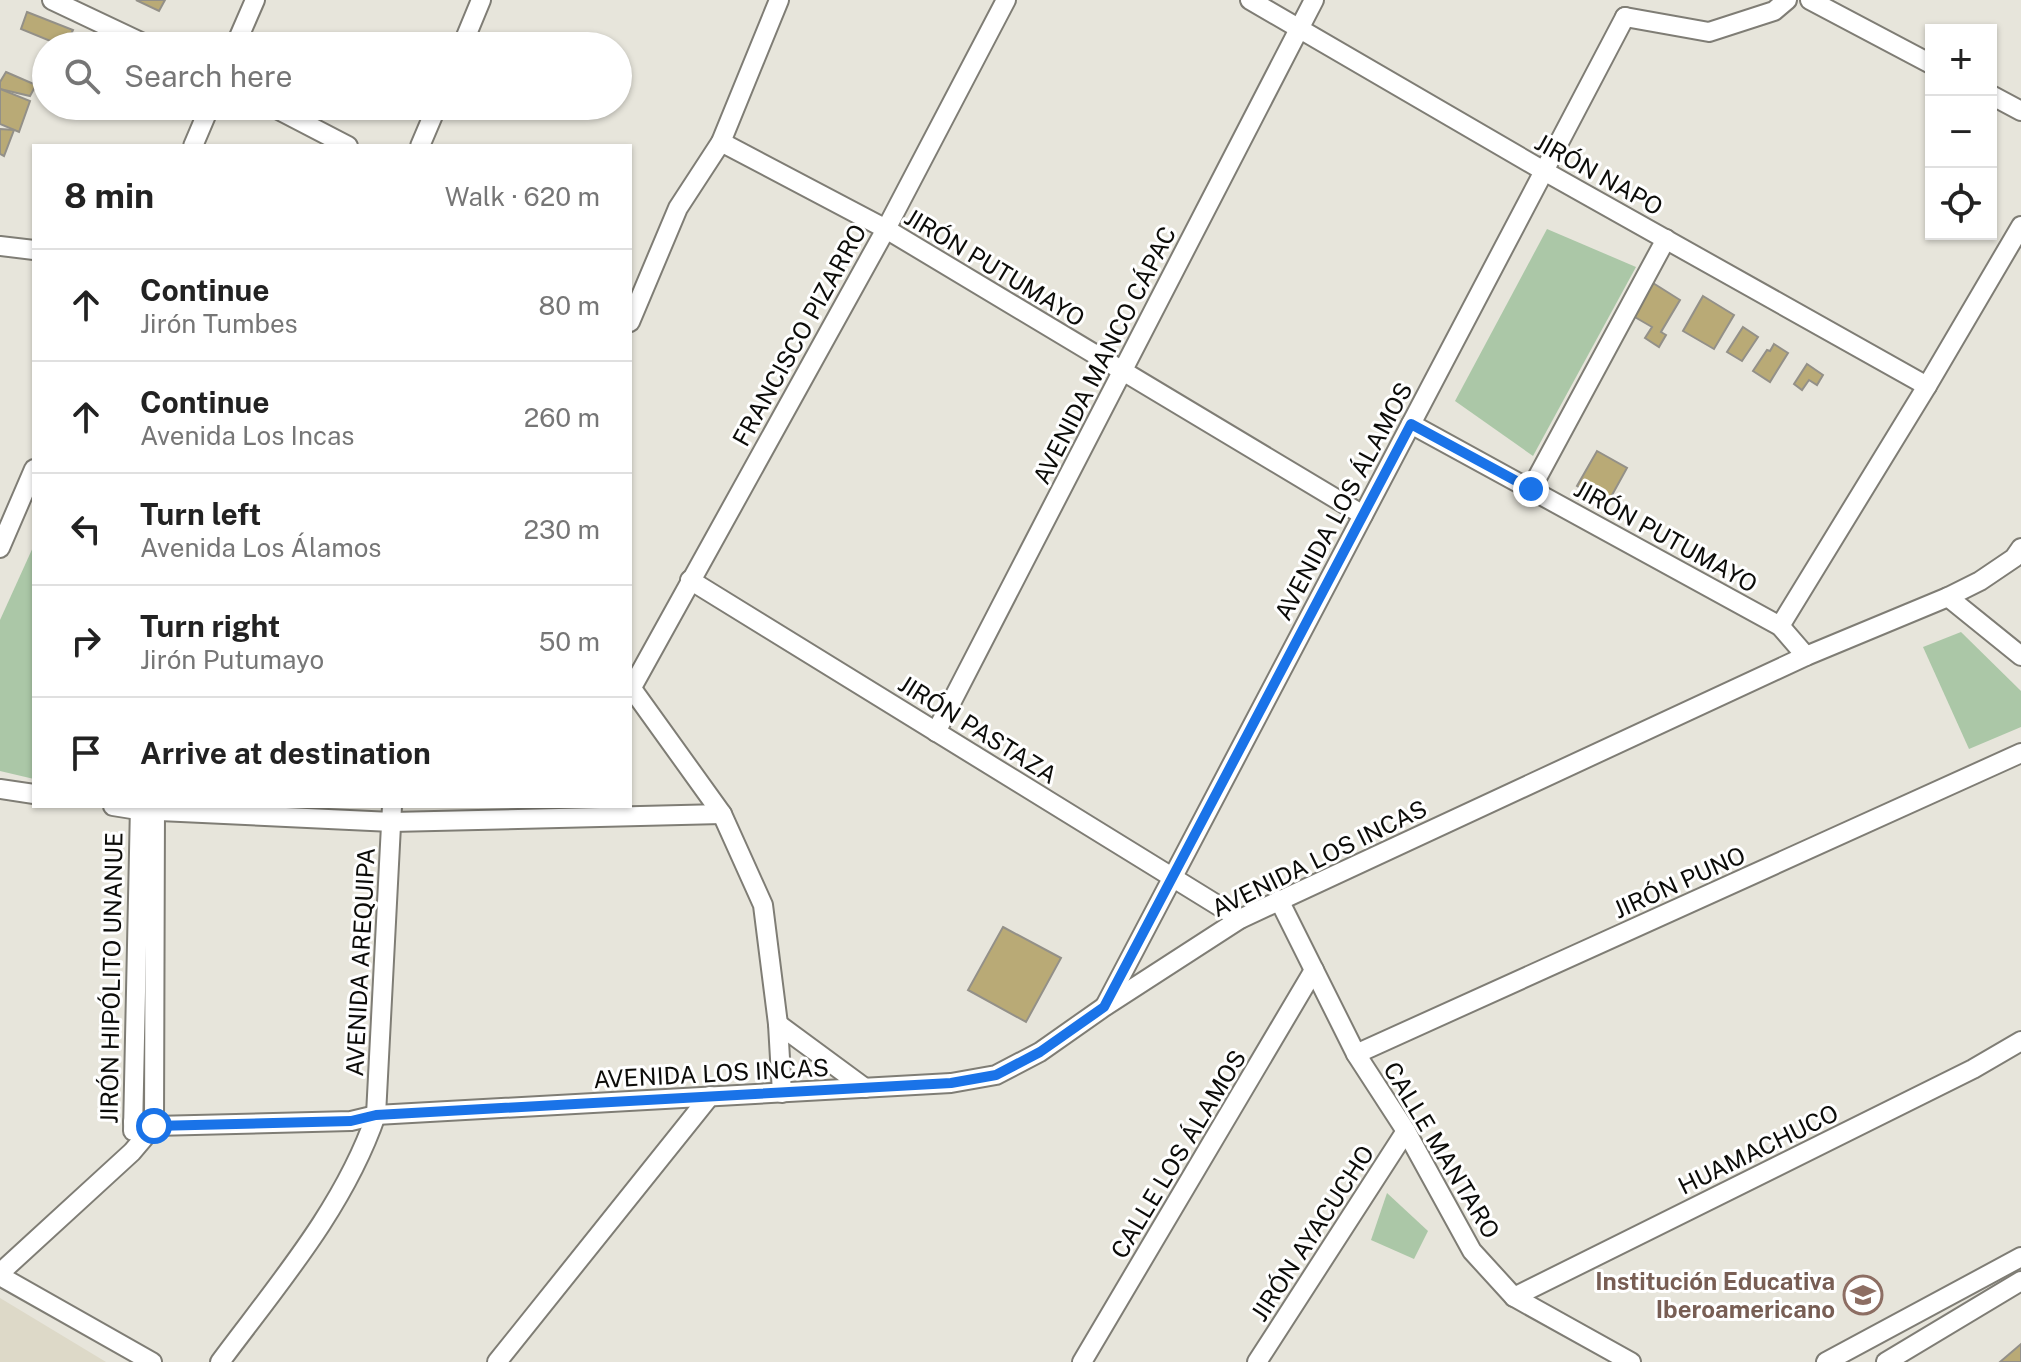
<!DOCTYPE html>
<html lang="en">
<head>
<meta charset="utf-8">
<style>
	body { margin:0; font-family:"Public Sans",sans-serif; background:#f2f2f2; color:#222 }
	.controls { position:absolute; right:24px; top:24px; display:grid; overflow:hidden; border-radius:0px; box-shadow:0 2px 6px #0004 }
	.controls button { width:72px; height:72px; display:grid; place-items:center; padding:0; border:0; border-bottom:2px solid #e0e0e0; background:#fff; color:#222; font:40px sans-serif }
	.stop { position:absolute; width:24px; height:24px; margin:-18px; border:6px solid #1a73e8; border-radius:50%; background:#fff }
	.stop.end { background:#1a73e8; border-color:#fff; box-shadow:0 2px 8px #0008 }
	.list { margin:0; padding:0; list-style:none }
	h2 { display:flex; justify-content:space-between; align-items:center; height:104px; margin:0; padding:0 32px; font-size:34px }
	h2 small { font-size:26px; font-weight:400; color:#767676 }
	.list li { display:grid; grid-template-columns:52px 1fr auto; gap:24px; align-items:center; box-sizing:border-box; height:112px; padding:0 32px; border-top:2px solid #e0e0e0 }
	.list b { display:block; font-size:30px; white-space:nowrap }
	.list p { margin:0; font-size:26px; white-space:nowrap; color:#767676 }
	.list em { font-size:26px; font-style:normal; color:#767676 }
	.icon { flex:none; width:44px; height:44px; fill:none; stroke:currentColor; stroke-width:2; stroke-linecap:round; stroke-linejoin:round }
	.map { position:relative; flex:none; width:2021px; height:1362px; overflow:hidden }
	.search { position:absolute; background:#fff; box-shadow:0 2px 6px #0004; left:32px; top:32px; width:600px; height:88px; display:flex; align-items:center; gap:20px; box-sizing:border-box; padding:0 28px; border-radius:44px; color:#767676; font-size:30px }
	.panel { position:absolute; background:#fff; box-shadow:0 2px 6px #0004; left:32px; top:144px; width:600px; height:664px; border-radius:0px }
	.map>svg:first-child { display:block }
	.built { fill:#ddd9c8 }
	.green { fill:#abc7a7 }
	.building { fill:#b9aa76; stroke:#939088; stroke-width:2 }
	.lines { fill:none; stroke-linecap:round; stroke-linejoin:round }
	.minor-casing { stroke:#7f7d75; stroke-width:22 }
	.minor { stroke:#fff; stroke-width:18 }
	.route { stroke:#1a73e8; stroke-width:10 }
	.labels { text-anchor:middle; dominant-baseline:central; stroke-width:6; stroke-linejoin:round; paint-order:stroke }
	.street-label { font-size:24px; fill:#0c0c09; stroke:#fff }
	.education-label { font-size:24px; font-weight:bold; fill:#785e54; stroke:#fff; text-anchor:end }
</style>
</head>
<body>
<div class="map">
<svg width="2021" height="1362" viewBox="0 0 2021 1362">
	<rect width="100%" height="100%" fill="#e7e5db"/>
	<polygon class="built" points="0,1298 106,1362 0,1362"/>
	<g class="green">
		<polygon points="1547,229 1636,267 1533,456 1455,401"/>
		<polygon points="34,545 34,779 0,771 0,620"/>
		<polygon points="1961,632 2021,691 2021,727 1969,749 1923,647"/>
		<polygon points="1387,1193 1428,1231 1414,1259 1371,1240"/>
	</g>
	<g class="building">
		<polygon points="136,0 165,0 159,11"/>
		<polygon points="27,12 73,30 65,46 51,46 53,42 21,29"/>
		<polygon points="68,39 86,46 65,46"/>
		<polygon points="6,72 36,85 30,96 0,89 0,82"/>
		<polygon points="0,89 30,101 19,132 0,124"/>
		<polygon points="48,106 72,106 68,115"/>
		<polygon points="0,129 14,130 4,156 0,154"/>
		<polygon points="1653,283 1680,300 1661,332 1666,335 1659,347 1645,338 1652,327 1633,316"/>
		<polygon points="1703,296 1734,315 1714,349 1683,331"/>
		<polygon points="1743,327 1758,337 1742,361 1727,352"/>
		<polygon points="1774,344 1788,353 1770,382 1753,371 1767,350 1770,351"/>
		<polygon points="1807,364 1823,375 1817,385 1809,380 1802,390 1794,384"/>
		<polygon points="1597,451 1627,468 1607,504 1577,486"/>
		<polygon points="1003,927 1061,958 1026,1022 968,990"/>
		<polygon points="2021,1344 2021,1362 2000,1362"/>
	</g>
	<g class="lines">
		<g class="minor-casing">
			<g id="minor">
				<polyline points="52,0 149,46"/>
				<polyline points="1250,0 1544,171 1927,386"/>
				<polyline points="1810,0 1931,64"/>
				<polyline points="1625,17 1709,32 1774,11 1787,0"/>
				<polyline points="235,46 255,0"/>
				<polyline points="462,46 481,0"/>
				<polyline points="1991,95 2021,111"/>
				<polyline points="271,106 348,146"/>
				<polyline points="721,142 886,229 1363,515"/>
				<polyline points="193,146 210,106"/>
				<polyline points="420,146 437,106"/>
				<polyline points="0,246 34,250"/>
				<polyline points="630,322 678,208 721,142 779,0"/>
				<polyline points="1411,424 1780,626 1806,656"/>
				<polyline points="1531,489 1666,239"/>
				<polyline points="0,548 34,469"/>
				<polyline points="690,580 1240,919"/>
				<polyline points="1948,597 2021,656"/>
				<polyline points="1780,626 1927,386 2021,226"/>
				<polyline points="630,686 722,814 763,905 778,1024 782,1093"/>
				<polyline points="630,691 886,229 1006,0"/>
				<polyline points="936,732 1314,0"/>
				<polyline points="0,789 34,794"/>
				<polyline points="113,806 138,810 392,822 722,814"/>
				<polyline points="1279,900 1356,1054 1406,1131 1472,1251 1514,1297 1631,1362"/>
				<polyline points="1105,1006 1625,17"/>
				<polyline points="778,1024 865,1088"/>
				<polyline points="1356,1054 2021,753"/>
				<polyline points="133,1122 154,1126 351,1121 376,1115 951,1083 996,1075 1040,1052 1104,1007 1240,919 1806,656 1948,597 1980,581 2014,558 2021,548"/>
				<polyline points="133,1131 140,806"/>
				<polyline points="0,1273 132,1152 154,1126 155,806"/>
				<polyline points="0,1276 152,1362"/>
				<polyline points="1514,1297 1973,1069 2021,1041"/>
				<path d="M 220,1362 C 278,1284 344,1208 376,1115 L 392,806"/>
				<polyline points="497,1362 710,1096"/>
				<polyline points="1082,1362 1314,970"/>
				<polyline points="1257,1362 1406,1131"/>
				<polyline points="1826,1362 2021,1257"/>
				<polyline points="1886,1362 2021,1281"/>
			</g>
		</g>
		<use href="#minor" class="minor"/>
	</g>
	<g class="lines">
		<polyline class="route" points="154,1126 351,1121 376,1115 951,1083 996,1075 1040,1052 1104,1007 1411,424 1531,489"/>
	</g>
	<defs>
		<g id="school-ring" transform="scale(2)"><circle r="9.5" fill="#fff" stroke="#8d6e63" stroke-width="1.5"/><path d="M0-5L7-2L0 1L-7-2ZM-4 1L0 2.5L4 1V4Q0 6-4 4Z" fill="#8d6e63"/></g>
	</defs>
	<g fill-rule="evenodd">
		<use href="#school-ring" x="1863" y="1295"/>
	</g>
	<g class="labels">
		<g class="street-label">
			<text transform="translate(1599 174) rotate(29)">JIRÓN NAPO</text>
			<text transform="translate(995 267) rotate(31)">JIRÓN PUTUMAYO</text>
			<text transform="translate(799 335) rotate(-61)">FRANCISCO PIZARRO</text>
			<text transform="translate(1104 355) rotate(-63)">AVENIDA MANCO CÁPAC</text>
			<text transform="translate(1343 501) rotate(-62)">AVENIDA LOS ÁLAMOS</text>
			<text transform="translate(1666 536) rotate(29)">JIRÓN PUTUMAYO</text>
			<text transform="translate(978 729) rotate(32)">JIRÓN PASTAZA</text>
			<text transform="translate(1319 858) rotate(-26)">AVENIDA LOS INCAS</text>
			<text transform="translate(1679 882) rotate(-24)">JIRÓN PUNO</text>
			<text transform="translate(360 962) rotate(-87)">AVENIDA AREQUIPA</text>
			<text transform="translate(111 978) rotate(-89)">JIRÓN HIPÓLITO UNANUE</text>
			<text transform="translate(711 1073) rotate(-3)">AVENIDA LOS INCAS</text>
			<text transform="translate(1758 1149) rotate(-26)">HUAMACHUCO</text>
			<text transform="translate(1442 1150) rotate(59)">CALLE MANTARO</text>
			<text transform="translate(1178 1154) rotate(-59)">CALLE LOS ÁLAMOS</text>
			<text transform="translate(1312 1233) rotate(-57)">JIRÓN AYACUCHO</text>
		</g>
		<g class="education-label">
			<text x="1835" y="1281">Institución Educativa<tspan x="1835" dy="28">Iberoamericano</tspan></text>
		</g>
	</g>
</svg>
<div class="controls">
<button>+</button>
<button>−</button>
<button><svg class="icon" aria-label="locate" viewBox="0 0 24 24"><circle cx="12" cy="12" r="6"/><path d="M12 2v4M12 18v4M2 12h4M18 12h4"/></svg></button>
</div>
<div class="stop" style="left:154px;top:1126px"></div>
<div class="stop end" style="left:1531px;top:489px"></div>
<div class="search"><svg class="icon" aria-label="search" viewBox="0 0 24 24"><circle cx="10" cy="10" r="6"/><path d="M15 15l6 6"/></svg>Search here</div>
<section class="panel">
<h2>8 min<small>Walk · 620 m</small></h2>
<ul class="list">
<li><svg class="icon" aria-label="ahead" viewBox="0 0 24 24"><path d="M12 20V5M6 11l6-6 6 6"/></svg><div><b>Continue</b><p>Jirón Tumbes</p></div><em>80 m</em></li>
<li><svg class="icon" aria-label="ahead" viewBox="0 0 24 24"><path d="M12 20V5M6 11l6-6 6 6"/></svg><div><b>Continue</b><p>Avenida Los Incas</p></div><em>260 m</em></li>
<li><svg class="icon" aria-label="left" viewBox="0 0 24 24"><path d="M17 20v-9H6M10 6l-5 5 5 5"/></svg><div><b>Turn left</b><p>Avenida Los Álamos</p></div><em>230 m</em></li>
<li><svg class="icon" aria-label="right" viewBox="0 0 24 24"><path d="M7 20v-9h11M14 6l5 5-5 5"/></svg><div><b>Turn right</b><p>Jirón Putumayo</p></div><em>50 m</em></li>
<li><svg class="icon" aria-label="arrive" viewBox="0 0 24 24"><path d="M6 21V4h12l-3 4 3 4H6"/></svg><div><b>Arrive at destination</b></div></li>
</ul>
</section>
</div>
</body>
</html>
